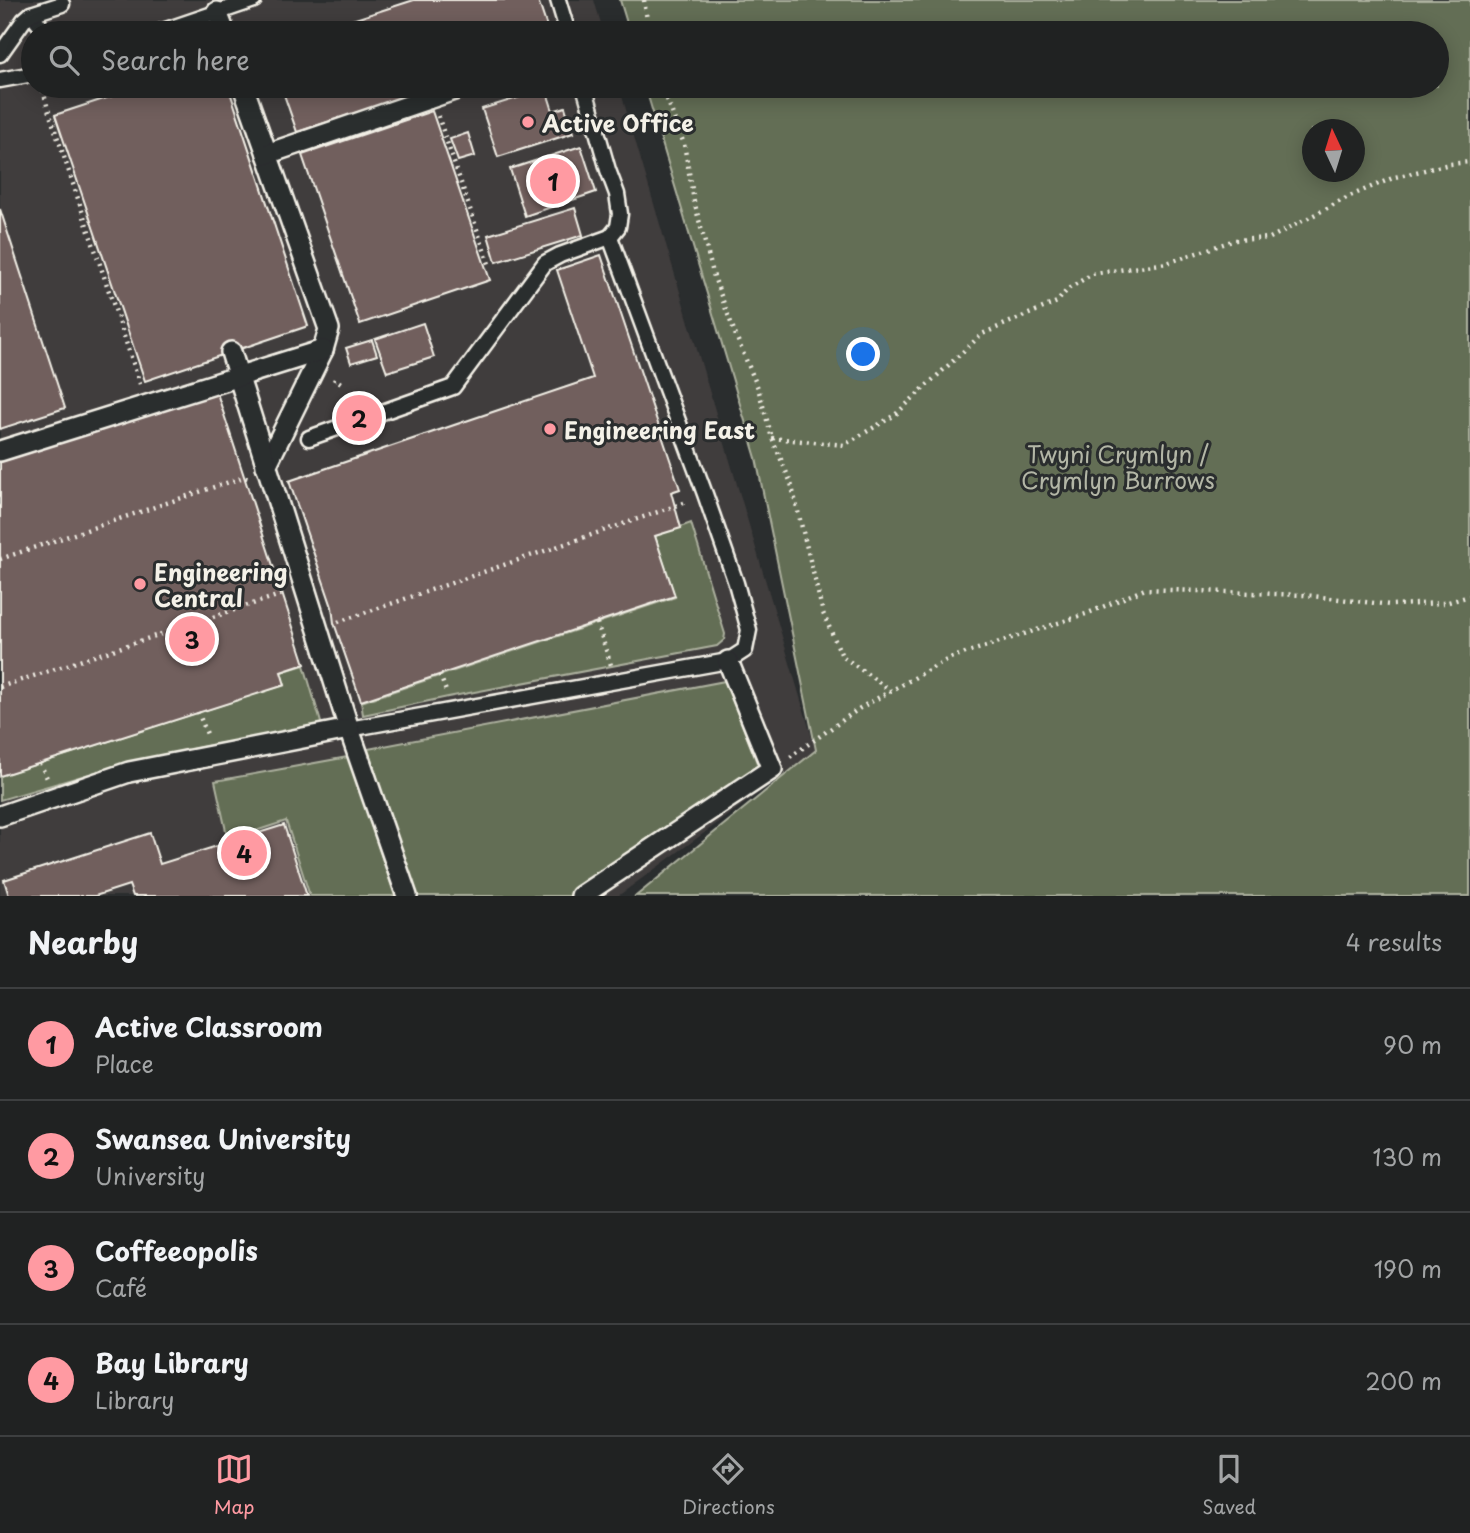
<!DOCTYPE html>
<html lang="en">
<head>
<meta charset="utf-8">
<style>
	body { margin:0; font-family:"Playpen Sans",sans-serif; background:#282a2a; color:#f1f3f6 }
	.compass { position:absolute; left:1302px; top:119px; width:63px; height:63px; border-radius:50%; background:#202222; box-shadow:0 4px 18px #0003; rotate:356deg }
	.you { position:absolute; left:864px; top:355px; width:24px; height:24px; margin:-18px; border:5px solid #fff; border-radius:50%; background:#1a73e8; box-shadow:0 0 0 10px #1a73e833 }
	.badge { display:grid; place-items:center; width:46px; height:46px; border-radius:50%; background:#ff9aa2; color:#111; font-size:23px; font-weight:700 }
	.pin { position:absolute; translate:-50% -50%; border:4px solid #fff; box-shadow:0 2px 7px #0006 }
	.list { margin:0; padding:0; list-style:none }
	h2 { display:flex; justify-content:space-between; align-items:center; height:91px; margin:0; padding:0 28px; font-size:30px }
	h2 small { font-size:23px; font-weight:400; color:#a2a4a5 }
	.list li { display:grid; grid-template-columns:46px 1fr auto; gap:21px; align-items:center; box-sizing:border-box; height:112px; padding:0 28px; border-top:2px solid #3d3f40 }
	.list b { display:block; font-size:26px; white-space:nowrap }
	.list p { margin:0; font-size:23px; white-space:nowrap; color:#a2a4a5 }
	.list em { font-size:23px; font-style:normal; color:#a2a4a5 }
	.icon { flex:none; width:38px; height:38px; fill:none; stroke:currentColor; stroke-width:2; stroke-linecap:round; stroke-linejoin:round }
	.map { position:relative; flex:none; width:1470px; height:896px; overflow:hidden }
	.search { position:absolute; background:#202222; box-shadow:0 4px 18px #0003; left:21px; right:21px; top:21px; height:77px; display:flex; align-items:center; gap:18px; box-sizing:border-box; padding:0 24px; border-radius:38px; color:#a2a4a5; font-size:26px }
	.sheet { height:539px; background:#202222 }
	nav { display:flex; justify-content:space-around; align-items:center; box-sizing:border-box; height:98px; border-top:2px solid #3d3f40; background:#202222; font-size:19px; color:#a2a4a5 }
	nav a { display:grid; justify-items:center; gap:4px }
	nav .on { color:#ff9aa2 }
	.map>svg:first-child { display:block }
	.built { fill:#3f3c3c }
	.green { fill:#646e55; stroke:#acb09e; stroke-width:2; fill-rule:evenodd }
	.building { fill:#715e5d; stroke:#f4f1e8; stroke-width:2 }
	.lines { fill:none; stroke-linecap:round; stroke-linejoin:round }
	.service-casing { stroke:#f4f1e8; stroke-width:19 }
	.pedestrian-casing { stroke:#f4f1e8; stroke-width:24 }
	.path { stroke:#f4f1e8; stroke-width:4.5; stroke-dasharray:2 5; stroke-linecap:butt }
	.service { stroke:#2a2d2e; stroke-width:14 }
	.pedestrian { stroke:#2a2d2e; stroke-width:19 }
	.poi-dot { fill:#ff9aa2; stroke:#2a2d2e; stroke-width:2.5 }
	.labels { text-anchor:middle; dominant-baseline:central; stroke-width:6; stroke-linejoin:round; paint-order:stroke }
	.poi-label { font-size:23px; font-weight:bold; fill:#f4f1e8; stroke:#2a2d2e; text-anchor:start }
	.park-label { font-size:23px; fill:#b3b6a6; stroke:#2a2d2e }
</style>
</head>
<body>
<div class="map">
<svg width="1470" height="896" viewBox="0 0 1470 896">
	<rect width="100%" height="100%" fill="#2a2d2e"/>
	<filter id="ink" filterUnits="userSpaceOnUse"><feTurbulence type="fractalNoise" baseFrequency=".0143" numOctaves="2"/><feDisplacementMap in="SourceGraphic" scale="14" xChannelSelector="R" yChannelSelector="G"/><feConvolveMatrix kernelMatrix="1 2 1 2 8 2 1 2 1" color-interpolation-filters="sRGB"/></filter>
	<g filter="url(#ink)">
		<polygon class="built" points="0,0 594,0 604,33 33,33 33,86 619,86 816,751 618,896 0,896"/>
		<g class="green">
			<path d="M 620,0 L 1470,0 L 1470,896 L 636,896 L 816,750 L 756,458 L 645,86 L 1437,86 L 1437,33 L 630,33 ZM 1312,130 L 1354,130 L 1354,172 L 1312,172 Z"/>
			<polygon points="691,523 725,634 724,640 717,646 448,697 363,715 361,702 675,597 655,536"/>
			<polygon points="304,665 322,726 211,745 134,761 0,800 0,776 284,685 281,672"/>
			<polygon points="725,681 759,768 569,896 415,896 368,749"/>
			<polygon points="348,757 395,896 310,896 286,821 228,840 215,781"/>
		</g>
		<g class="building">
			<polygon points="414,0 538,0 549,33 312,33"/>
			<polygon points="143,86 228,86 308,326 145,381 55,115"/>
			<polygon points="281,86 438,86 297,132"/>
			<polygon points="546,89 553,111 565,107 573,133 498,157 482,109"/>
			<polygon points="432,111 490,280 360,324 302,155"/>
			<polygon points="468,133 475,156 458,161 450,139"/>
			<polygon points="581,146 596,192 525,216 510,169"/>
			<polygon points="575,208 583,235 496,262 488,235"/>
			<polygon points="0,209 65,408 0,429"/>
			<polygon points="601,255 680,489 671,492 681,528 655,536 675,596 361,701 334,623 332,607 289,481 593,378 557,270"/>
			<polygon points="423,323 434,357 387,372 375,339"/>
			<polygon points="372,340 377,355 351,363 346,348"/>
			<polygon points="217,393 305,664 281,672 285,685 0,776 0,462"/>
			<polygon points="284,825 307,896 133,896 129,885 95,896 9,896 4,880 150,833 160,864"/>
		</g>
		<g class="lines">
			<g class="service-casing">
				<g id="service">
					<polyline points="558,0 568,33"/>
					<polyline points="31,14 46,33"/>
					<polyline points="157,33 254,0"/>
					<polyline points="0,54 24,20 31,14 62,4"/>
					<polyline points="0,80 33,74"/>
					<polyline points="309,438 453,387 545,263 560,255 610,237"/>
					<polyline points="349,729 728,661 745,650 749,630 736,583 705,494 610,237 618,227 620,214 617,194 608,170 584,86"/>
				</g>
			</g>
			<g class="pedestrian-casing">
				<g id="pedestrian">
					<polyline points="217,12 225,33"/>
					<polyline points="243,86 329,329 323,350 266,466"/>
					<polyline points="267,154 466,86"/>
					<polyline points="231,352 349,729 407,896"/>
					<polyline points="0,451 323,350"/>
					<polyline points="0,816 129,772 349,729"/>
					<polyline points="581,896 772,769 728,661"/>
				</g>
			</g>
			<g class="path">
				<polyline points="644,0 649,33"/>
				<polyline points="662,86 684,144 694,201 714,277 736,336 758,388 772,438 791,483 823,613 842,656 891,691"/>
				<polyline points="43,90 48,109 140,384"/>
				<polyline points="438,116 489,264"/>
				<polyline points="334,381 335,379 341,383"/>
				<polyline points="772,438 844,445 895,415 982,334 1057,302 1068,289 1092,274 1167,263 1235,240 1270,238 1350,196 1395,177 1450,164 1470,162"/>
				<polyline points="0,559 244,477 248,478"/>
				<polyline points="338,622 687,502"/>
				<polyline points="597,623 611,665"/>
				<polyline points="440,675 447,694"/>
				<polyline points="0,687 283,594"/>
				<polyline points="198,712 207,734"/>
				<polyline points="790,757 860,708 950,658 1086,614 1145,589 1304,595 1391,605 1445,603 1470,596"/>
				<polyline points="40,763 47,778"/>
			</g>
			<use href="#service" class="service"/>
			<use href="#pedestrian" class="pedestrian"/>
		</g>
	</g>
	<g class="poi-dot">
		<circle cx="528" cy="122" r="7"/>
		<circle cx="550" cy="429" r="7"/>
		<circle cx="140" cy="584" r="7"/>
	</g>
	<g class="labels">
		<g class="poi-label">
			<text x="542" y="122">Active Office</text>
			<text x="564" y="429">Engineering East</text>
			<text x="154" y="571">Engineering<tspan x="154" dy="26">Central</tspan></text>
		</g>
		<g class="park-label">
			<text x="1118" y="453">Twyni Crymlyn /<tspan x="1118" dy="26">Crymlyn Burrows</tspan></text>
		</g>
	</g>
</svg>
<svg class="compass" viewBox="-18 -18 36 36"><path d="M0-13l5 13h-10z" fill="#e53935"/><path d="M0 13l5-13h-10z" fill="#a2a4a5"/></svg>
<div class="you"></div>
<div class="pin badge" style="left:553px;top:181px">1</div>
<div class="pin badge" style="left:359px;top:418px">2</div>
<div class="pin badge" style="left:192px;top:639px">3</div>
<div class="pin badge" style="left:244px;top:853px">4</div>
<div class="search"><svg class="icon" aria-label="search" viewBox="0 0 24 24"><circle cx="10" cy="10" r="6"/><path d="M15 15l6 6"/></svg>Search here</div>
</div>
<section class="sheet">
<h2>Nearby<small>4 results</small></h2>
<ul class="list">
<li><span class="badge">1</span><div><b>Active Classroom</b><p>Place</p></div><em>90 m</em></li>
<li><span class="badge">2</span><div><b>Swansea University</b><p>University</p></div><em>130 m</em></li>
<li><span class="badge">3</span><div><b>Coffeeopolis</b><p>Café</p></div><em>190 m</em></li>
<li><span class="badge">4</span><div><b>Bay Library</b><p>Library</p></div><em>200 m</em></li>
</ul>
</section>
<nav>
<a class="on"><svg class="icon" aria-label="map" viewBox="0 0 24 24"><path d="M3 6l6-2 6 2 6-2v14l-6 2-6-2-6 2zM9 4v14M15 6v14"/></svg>Map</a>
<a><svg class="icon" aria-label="directions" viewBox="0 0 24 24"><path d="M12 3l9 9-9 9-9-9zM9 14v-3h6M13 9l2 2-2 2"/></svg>Directions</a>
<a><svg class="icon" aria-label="saved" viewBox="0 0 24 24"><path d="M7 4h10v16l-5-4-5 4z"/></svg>Saved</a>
</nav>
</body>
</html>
